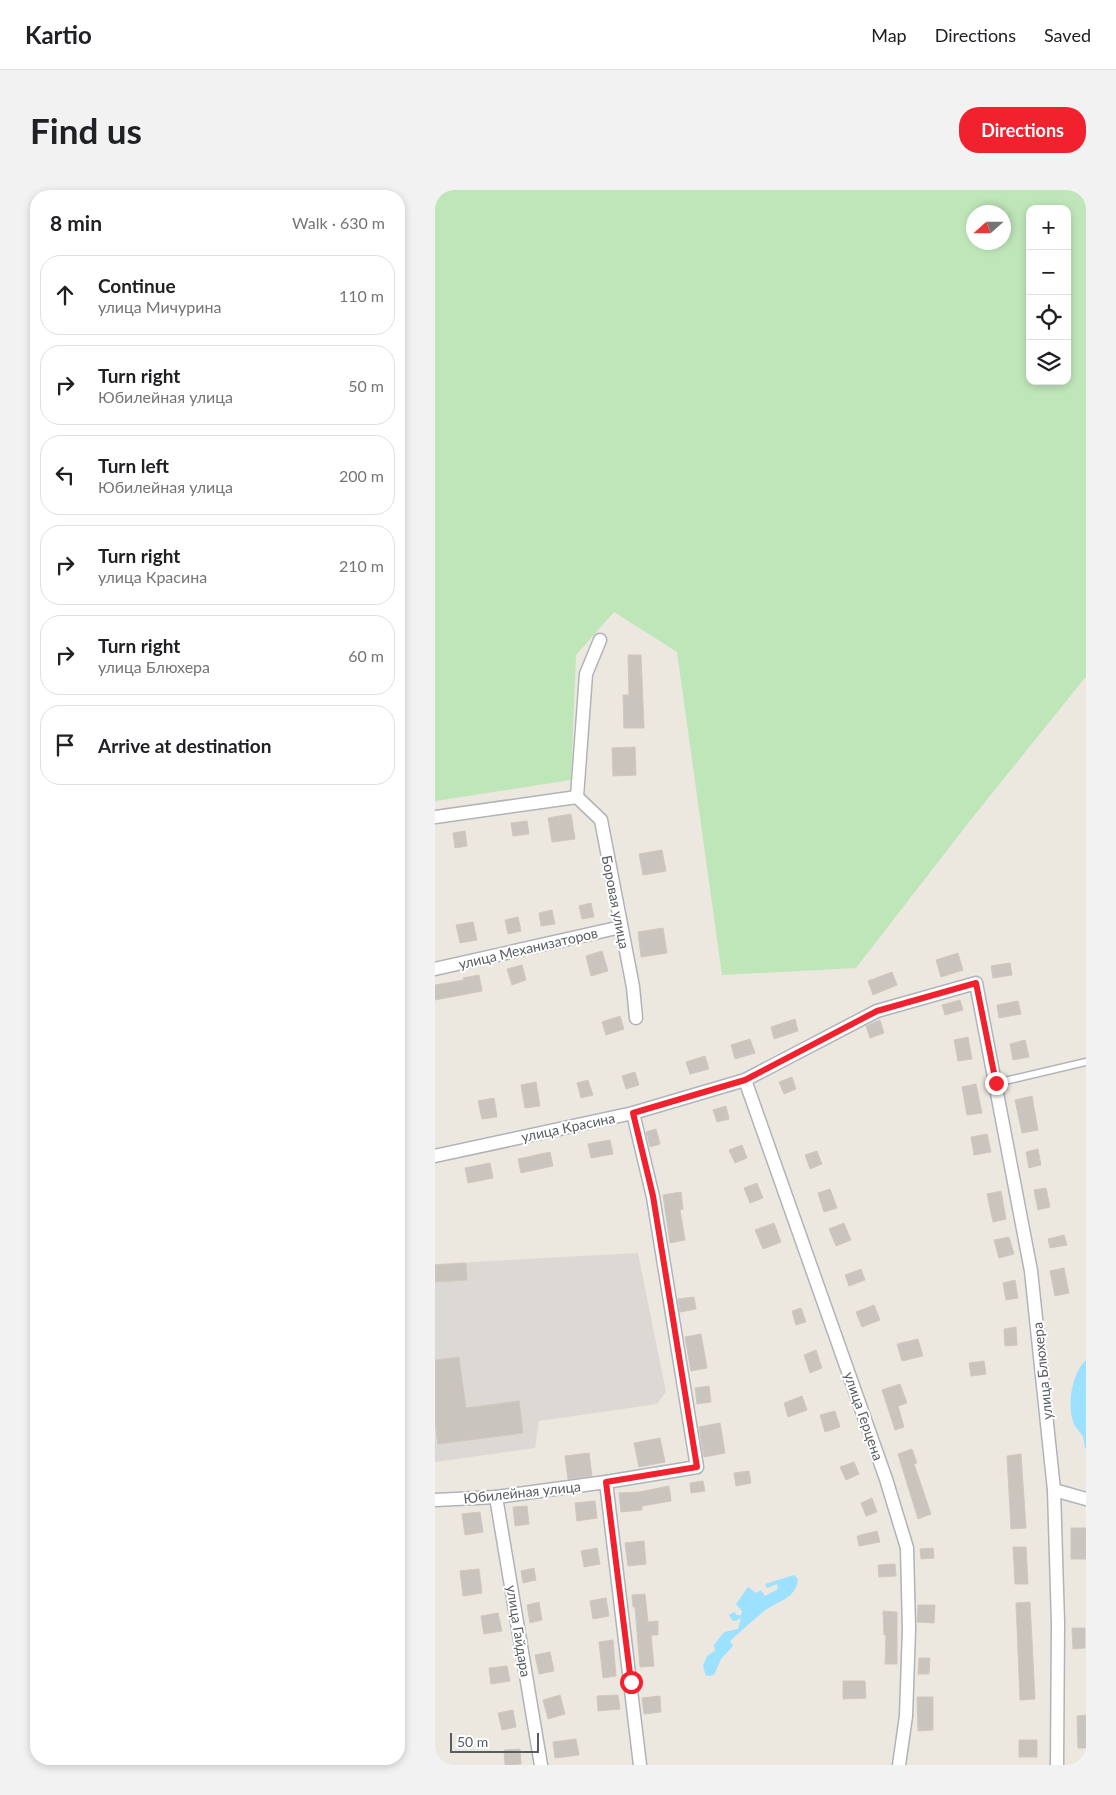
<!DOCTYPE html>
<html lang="en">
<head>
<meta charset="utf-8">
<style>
	body { margin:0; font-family:Lato,sans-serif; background:#f2f2f2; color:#202124 }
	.controls { position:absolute; right:15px; top:15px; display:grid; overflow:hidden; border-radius:10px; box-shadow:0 2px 8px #0003 }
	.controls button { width:45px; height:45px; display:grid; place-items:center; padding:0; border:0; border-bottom:1px solid #e0e0e0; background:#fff; color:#202124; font:25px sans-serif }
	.compass { position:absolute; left:531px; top:15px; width:45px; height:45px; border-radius:50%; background:#fff; box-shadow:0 2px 8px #0003; rotate:249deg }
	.scale { position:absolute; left:15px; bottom:12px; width:89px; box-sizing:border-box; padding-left:5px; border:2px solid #585d61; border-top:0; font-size:14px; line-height:18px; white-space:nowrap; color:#585d61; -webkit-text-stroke:4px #fff; paint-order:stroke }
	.stop { position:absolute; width:15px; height:15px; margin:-11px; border:4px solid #f1212d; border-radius:50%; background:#fff }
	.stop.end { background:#f1212d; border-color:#fff; box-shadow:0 1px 5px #0008 }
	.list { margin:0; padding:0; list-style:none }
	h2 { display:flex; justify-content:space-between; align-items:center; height:65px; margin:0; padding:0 20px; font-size:21px }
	h2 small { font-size:16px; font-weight:400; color:#757577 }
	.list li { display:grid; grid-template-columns:32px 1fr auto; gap:15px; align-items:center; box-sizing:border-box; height:80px; margin:0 10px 10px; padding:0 10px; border:1px solid #e0e0e0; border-radius:20px }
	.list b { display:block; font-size:19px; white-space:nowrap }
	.list p { margin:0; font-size:16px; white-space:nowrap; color:#757577 }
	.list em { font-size:16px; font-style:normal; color:#757577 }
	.icon { flex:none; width:28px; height:28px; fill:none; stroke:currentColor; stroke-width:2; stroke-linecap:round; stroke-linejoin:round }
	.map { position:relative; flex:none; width:651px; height:1575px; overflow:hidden; border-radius:20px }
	header { display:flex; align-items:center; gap:30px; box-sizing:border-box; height:70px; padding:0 25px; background:#fff; border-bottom:1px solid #e0e0e0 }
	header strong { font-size:24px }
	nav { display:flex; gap:28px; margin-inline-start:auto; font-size:18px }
	.intro { display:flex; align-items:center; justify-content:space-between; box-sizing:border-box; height:120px; padding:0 30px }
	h1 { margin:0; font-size:35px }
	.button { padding:12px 22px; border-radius:20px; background:#f1212d; color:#fff; font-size:18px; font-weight:700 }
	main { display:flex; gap:30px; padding:0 30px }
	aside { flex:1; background:#fff; border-radius:20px; box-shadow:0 2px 8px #0003 }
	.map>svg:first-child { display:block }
	.industrial { fill:#dcd9d4 }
	.green { fill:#bfe6b9; fill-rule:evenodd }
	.water { fill:#9ce1ff }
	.building { fill:#cac4be; stroke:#d1c8bd }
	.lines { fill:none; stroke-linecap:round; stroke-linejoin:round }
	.service-casing { stroke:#b0b4b8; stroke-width:9 }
	.minor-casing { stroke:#b0b4b8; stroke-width:15 }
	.service { stroke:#fff; stroke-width:6 }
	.minor { stroke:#fff; stroke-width:12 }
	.route { stroke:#f1212d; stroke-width:6 }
	.labels { text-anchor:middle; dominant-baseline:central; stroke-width:4; stroke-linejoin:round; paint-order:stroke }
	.street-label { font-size:14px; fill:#585d61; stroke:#fff }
</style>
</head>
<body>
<header>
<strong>Kartio</strong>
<nav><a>Map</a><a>Directions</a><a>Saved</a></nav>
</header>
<div class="intro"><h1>Find us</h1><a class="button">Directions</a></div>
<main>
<aside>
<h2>8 min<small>Walk · 630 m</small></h2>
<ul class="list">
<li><svg class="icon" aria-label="ahead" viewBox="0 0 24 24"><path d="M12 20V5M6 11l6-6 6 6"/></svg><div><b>Continue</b><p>улица Мичурина</p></div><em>110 m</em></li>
<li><svg class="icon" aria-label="right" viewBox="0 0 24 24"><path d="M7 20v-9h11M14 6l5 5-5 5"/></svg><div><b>Turn right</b><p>Юбилейная улица</p></div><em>50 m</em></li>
<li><svg class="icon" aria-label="left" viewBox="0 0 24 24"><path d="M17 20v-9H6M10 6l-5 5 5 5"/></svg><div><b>Turn left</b><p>Юбилейная улица</p></div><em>200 m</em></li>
<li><svg class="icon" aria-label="right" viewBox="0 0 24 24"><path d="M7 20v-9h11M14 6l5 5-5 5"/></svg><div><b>Turn right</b><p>улица Красина</p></div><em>210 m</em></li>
<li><svg class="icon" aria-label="right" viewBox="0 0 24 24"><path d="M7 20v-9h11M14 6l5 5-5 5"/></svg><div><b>Turn right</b><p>улица Блюхера</p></div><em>60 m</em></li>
<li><svg class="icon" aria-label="arrive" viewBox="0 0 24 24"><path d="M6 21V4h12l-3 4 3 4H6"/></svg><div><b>Arrive at destination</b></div></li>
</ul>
</aside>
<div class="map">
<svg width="651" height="1575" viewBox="0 0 651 1575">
	<rect width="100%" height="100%" fill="#ece7df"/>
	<polygon class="industrial" points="203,1063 231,1202 222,1214 104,1231 100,1258 0,1272 0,1074"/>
	<path class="green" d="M 0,0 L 651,0 L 651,488 L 649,489 L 534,632 L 421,778 L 287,785 L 242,462 L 179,422 L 141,465 L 136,590 L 0,611 ZM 595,19 L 632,19 L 632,191 L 595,191 ZM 568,22 L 568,52 L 538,52 L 538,22 Z"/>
	<g class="water">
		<path d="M 651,1170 L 651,1259 C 648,1254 650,1252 648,1247 C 646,1242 641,1239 639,1234 C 632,1216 636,1184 651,1170 Z"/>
		<path d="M 359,1385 L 363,1389 C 361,1410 341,1411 328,1422 C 317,1431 306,1441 295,1451 L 298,1456 L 286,1469 L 279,1485 L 271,1486 L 268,1476 L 272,1466 L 280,1461 L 279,1455 L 289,1442 L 303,1439 L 306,1428 L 300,1431 L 297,1430 L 294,1425 L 299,1422 L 302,1425 L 306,1425 L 307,1421 L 301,1414 L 313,1397 L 321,1403 L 326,1400 L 330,1406 L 343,1399 L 342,1394 L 332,1398 L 330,1394 Z"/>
	</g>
	<g class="building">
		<polygon points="193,465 206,465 209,538 189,538 188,505 194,505"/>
		<polygon points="200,557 201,585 178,586 177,558"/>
		<polygon points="136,624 140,649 117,652 113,628"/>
		<polygon points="92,631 94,644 78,646 76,633"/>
		<polygon points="30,641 32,656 20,658 18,643"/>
		<polygon points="227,660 231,681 208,685 204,664"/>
		<polygon points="156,713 159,727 147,729 144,716"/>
		<polygon points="117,720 120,734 106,736 104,723"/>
		<polygon points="83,727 86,741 73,744 70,730"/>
		<polygon points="38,732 42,750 25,753 21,735"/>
		<polygon points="228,738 232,763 206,767 203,742"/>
		<polygon points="167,761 173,781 156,786 151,766"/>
		<polygon points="523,763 528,780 506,787 501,770"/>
		<polygon points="575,773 577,785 558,788 556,776"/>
		<polygon points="87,775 91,790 77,795 72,779"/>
		<polygon points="457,782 462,795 438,805 433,791"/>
		<polygon points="44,785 47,801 0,810 0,795 29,790 28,788"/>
		<polygon points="525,810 528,820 510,825 507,815"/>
		<polygon points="583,811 586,824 564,828 562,815"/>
		<polygon points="185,826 189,839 171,845 167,832"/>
		<polygon points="360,829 363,841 339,849 336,837"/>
		<polygon points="445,830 449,843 435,848 431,836"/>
		<polygon points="533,847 537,869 523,871 519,850"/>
		<polygon points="315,849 320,863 300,869 296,855"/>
		<polygon points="590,850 594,867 578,870 575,854"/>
		<polygon points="270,866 274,879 255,884 251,872"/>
		<polygon points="200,882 204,895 191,899 187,886"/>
		<polygon points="357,887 361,899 349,904 344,892"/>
		<polygon points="153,890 158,905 146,908 142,893"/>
		<polygon points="101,892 105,916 90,918 86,895"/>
		<polygon points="541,894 547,923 532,925 527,897"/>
		<polygon points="597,906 603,940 587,943 580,910"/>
		<polygon points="59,908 62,927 47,929 43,911"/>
		<polygon points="291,916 294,929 282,932 278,920"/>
		<polygon points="221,939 225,954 215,957 211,942"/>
		<polygon points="552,944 556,962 539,965 536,947"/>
		<polygon points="175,950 178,964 156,968 153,954"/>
		<polygon points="307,955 312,968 300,973 294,960"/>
		<polygon points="603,959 606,975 594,978 591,962"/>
		<polygon points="382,961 387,974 375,979 370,965"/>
		<polygon points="115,962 118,976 86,983 83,969"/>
		<polygon points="55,973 58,988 33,993 30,978"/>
		<polygon points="322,993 328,1008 315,1013 309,998"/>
		<polygon points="611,998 615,1017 603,1020 599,1000"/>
		<polygon points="395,999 402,1018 389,1022 383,1003"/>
		<polygon points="566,1001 571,1029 558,1032 552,1004"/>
		<polygon points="246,1002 248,1019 245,1020 250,1050 235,1053 228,1005"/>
		<polygon points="339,1033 346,1052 328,1059 320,1040"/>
		<polygon points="409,1033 416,1050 401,1056 394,1039"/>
		<polygon points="629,1045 632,1055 615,1058 613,1049"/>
		<polygon points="574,1047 579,1064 564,1068 559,1050"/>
		<polygon points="31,1073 32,1090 0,1092 0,1075"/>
		<polygon points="629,1078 634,1103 620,1106 615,1081"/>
		<polygon points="426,1079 430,1090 414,1096 410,1085"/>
		<polygon points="580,1090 583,1108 571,1110 568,1093"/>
		<polygon points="259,1107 261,1119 245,1122 243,1109"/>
		<polygon points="439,1115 445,1130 427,1137 421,1122"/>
		<polygon points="366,1118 371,1132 361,1135 357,1121"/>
		<polygon points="581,1137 582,1155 570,1156 569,1139"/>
		<polygon points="266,1144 272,1178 256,1181 250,1147"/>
		<polygon points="483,1149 488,1166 467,1171 462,1154"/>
		<polygon points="381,1160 387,1178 375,1183 369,1165"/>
		<polygon points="24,1167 31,1218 84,1211 88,1243 3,1254 0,1232 0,1170"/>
		<polygon points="549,1171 551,1184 536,1186 534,1173"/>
		<polygon points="465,1194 472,1213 463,1216 469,1237 460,1240 447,1200"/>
		<polygon points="274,1196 276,1212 262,1214 260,1198"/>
		<polygon points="367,1206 372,1220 353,1227 349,1213"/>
		<polygon points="400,1221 405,1237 390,1242 385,1225"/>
		<polygon points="285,1233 290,1263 269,1267 264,1237"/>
		<polygon points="225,1248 230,1272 204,1277 199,1253"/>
		<polygon points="477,1259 482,1273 479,1274 496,1324 483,1329 463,1264"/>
		<polygon points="154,1263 157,1286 133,1289 130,1266"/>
		<polygon points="586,1264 591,1338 576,1339 572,1266"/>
		<polygon points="419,1272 424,1284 411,1290 405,1277"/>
		<polygon points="314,1281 316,1293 301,1296 299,1283"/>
		<polygon points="268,1291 270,1301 256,1303 255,1293"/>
		<polygon points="234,1296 236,1311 207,1316 207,1320 186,1322 184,1303 205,1302"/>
		<polygon points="437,1308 442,1322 431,1326 426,1313"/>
		<polygon points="160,1311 162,1328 142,1331 140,1313"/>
		<polygon points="92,1316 94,1334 80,1336 78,1317"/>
		<polygon points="45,1322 48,1342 30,1345 27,1324"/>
		<rect x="636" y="1338" width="15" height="31"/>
		<polygon points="442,1341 445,1352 424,1356 422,1346"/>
		<polygon points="209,1351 211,1374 193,1376 190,1353"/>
		<polygon points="578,1357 591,1357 593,1394 580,1394"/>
		<polygon points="162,1358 165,1374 149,1377 146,1361"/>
		<polygon points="498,1358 499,1368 486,1369 485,1359"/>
		<polygon points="460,1374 461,1386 444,1387 443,1375"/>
		<polygon points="99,1378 101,1390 88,1393 86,1381"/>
		<polygon points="44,1379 47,1403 28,1406 25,1381"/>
		<polygon points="210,1404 213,1432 223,1431 223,1445 216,1445 219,1476 205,1477 200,1417 198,1417 197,1405"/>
		<polygon points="171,1408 174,1426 158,1429 155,1411"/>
		<polygon points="104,1412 107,1430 95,1433 92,1415"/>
		<polygon points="595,1412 600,1509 585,1510 581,1413"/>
		<polygon points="483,1415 500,1415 499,1433 482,1432"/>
		<polygon points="448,1421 462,1422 462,1474 450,1474 451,1445 449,1445"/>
		<polygon points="63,1423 67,1441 49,1444 46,1426"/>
		<polygon points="637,1438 650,1438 650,1458 638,1459"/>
		<polygon points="178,1450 181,1486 168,1488 164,1452"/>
		<polygon points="115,1462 119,1481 104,1484 100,1465"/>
		<polygon points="484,1468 495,1468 494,1484 483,1484"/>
		<polygon points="72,1476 75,1491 56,1494 54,1478"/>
		<polygon points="408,1491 430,1491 431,1508 408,1509"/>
		<polygon points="125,1505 130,1524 113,1529 108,1510"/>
		<polygon points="183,1505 185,1519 163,1521 162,1506"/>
		<polygon points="225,1506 226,1522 209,1524 207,1508"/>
		<polygon points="482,1507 498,1507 498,1540 483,1541"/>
		<polygon points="78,1520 81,1537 67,1540 63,1523"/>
		<polygon points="651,1525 651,1558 643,1558 642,1526"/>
		<polygon points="141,1549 144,1565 120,1568 118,1552"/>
		<rect x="584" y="1550" width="18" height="17"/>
		<polygon points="85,1559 86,1574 70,1575 69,1560"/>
	</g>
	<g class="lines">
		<g class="service-casing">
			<polyline id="service" points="561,893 651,872"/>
		</g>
		<g class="minor-casing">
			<g id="minor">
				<polyline points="165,450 151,484 142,607 166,630 198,797 201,828"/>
				<polyline points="0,627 142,607"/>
				<polyline points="0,779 186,737"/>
				<polyline points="310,890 451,1289 472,1358 474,1439 471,1526 464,1575"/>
				<polyline points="0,966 198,923 310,890 442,821 541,793 596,1081 619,1300 623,1433 622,1575"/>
				<polyline points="171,1292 205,1575"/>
				<polyline points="619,1300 651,1309"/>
				<polyline points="61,1307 106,1575"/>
				<polyline points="0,1310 61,1307 171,1292 262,1277 218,1007 198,923"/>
			</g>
		</g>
		<use href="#service" class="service"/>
		<use href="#minor" class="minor"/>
	</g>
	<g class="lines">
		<polyline class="route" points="196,1492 171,1292 262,1277 218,1006 198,923 310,890 442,821 541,793 561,893"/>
	</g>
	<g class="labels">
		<g class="street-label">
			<text transform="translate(181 712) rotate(79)">Боровая улица</text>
			<text transform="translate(93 758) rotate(-13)">улица Механизаторов</text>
			<text transform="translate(133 937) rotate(-12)">улица Красина</text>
			<text transform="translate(607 1181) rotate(-96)">улица Блюхера</text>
			<text transform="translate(429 1226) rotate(71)">улица Герцена</text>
			<text transform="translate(87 1302) rotate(-6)">Юбилейная улица</text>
			<text transform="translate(84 1441) rotate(81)">улица Гайдара</text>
		</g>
	</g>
</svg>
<div class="controls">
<button>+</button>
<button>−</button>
<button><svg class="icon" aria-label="locate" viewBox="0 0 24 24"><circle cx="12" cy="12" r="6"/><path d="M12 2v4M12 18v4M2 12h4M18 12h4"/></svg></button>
<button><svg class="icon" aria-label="layers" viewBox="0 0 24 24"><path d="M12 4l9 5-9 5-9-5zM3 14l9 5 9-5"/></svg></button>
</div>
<svg class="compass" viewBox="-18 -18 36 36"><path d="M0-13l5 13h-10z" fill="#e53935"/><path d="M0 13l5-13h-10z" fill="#757577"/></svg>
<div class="scale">50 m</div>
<div class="stop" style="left:196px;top:1492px"></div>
<div class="stop end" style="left:561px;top:893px"></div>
</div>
</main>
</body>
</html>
